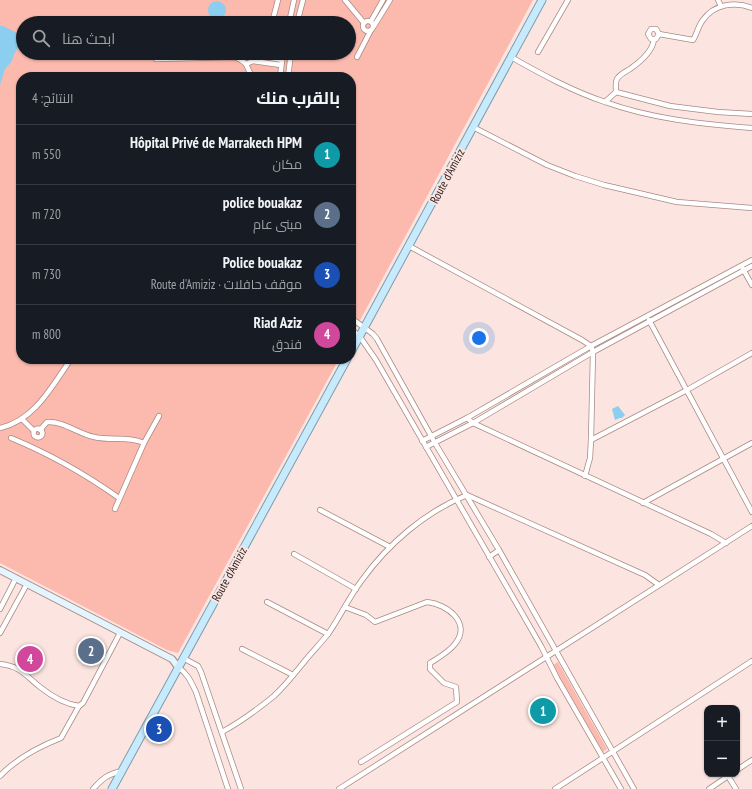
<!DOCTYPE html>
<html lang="ar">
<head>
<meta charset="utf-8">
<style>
	body { margin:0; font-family:"PT Sans Narrow",Cairo,sans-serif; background:#242831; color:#f1f3f6; direction:rtl }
	.controls { position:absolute; right:12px; bottom:12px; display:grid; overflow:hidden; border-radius:8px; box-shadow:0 1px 3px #0004 }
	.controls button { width:36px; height:36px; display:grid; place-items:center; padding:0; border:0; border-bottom:1px solid #363941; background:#171b24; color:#f1f3f6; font:20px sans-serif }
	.you { position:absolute; left:479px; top:338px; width:14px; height:14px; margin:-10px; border:3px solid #fff; border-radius:50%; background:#1a73e8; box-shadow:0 0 0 6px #1a73e833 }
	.badge { display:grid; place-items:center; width:26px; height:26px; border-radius:50%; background:#2563eb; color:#fff; font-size:13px; font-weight:700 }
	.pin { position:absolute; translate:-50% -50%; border:2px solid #fff; box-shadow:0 1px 4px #0006 }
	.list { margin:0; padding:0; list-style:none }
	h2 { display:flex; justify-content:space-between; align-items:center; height:52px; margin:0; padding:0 16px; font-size:17px }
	h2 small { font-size:13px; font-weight:400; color:#9ea1a6 }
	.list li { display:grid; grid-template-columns:26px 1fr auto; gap:12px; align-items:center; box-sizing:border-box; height:60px; padding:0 16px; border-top:1px solid #363941 }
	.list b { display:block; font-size:15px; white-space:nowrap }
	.list p { margin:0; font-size:13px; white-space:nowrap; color:#9ea1a6 }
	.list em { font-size:13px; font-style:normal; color:#9ea1a6 }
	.icon { flex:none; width:22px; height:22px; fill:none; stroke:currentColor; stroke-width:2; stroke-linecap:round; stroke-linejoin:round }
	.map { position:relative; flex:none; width:752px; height:789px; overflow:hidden; direction:ltr }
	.search { position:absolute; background:#171b24; box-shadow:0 1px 3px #0004; left:16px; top:16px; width:340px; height:44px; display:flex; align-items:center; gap:10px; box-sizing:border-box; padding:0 14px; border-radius:22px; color:#9ea1a6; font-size:15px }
	.panel { position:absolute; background:#171b24; box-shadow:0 1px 3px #0004; left:16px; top:72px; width:340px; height:292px; border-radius:16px; direction:rtl }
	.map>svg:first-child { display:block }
	.green { fill:#fcbaae; fill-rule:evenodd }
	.water { fill:#8bceef }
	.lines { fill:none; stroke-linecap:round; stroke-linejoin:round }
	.street-casing { stroke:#ab8983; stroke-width:6 }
	.secondary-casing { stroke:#ab8983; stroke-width:8 }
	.primary-casing { stroke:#7b9db0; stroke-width:9 }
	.street { stroke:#fff; stroke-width:4.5 }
	.secondary { stroke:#e3f5fe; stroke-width:6 }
	.primary { stroke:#c7ebfd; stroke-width:7 }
	.labels { text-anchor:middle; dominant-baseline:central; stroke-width:4; stroke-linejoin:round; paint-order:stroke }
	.street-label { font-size:12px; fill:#342624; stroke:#fce5e0 }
</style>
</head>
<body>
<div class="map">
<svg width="752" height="789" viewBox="0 0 752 789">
	<rect width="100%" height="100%" fill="#fce5e0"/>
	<g class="green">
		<path d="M 0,0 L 533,0 L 351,337 L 351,77 L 21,77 L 21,359 L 339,359 L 178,653 L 167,650 L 0,563 ZM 23,23 L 349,23 L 349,53 L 23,53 Z"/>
		<polygon points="558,662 607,749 603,752 553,665"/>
	</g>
	<g class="water">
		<circle cx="217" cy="10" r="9"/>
		<polygon points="0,26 3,26 23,36 23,44 19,47 14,54 12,61 5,69 0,85"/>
		<polygon points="618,406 625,415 622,418 620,418 615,420 612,409"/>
	</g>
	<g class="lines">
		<g class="street-casing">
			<g id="street">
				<polyline points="345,0 364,23"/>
				<polyline points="718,0 721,6"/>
				<polyline points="371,21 383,0"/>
				<circle cx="368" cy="26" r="5"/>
				<polyline points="272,23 278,0"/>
				<polyline points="289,23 294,0"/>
				<polyline points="297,23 303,0"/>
				<polyline points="374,26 390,0"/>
				<path d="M 659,34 L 656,39 L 651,39 L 648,34 L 651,29 L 656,29 L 659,34 L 693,40 C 697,34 698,26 703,20 C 714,4 735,1 752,8"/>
				<polyline points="538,52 568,0"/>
				<polyline points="242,53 241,60 246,64 253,61 254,57 253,53"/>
				<polyline points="254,55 282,60"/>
				<polyline points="357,57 371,30"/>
				<path d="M 511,57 C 541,74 572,91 605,102 C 652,119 702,124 752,128"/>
				<polyline points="156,59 235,57 241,60"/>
				<polyline points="253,61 281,65"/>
				<polyline points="246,64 250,73 254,77"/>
				<polyline points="280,77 283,53"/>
				<polyline points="288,77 291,53"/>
				<polyline points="616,92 670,106 718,112 752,114"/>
				<path d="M 605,102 L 616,92 C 616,87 615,83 617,79 C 620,74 625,72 630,69 C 640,62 653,51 654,39"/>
				<polyline points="473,127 547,165 575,176 604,185 677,202 752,208"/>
				<polyline points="409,246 582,340 591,346 593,352 591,440 590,458 585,476"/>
				<polyline points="743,269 752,285"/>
				<polyline points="351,318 373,334 377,339 435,443 499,550 634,789"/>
				<polyline points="649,320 752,512"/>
				<polyline points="351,329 360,337 376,360 541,646 557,678 621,789"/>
				<polyline points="467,418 473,423 711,534 726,543"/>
				<polyline points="22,419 34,431"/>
				<path d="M 0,428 C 35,420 52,386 71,359"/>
				<circle cx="38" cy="433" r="4.5"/>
				<path d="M 40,430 L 47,422 C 64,421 78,434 94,437 C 110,441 129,436 144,443"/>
				<path d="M 11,438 C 50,454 85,474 119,498"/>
				<polyline points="591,440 687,390 752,353"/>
				<polyline points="422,441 467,418 591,346 752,260"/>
				<polyline points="426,447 473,423 593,352 752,266"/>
				<polyline points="643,503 752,443"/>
				<polyline points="115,509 144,443 159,416"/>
				<polyline points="320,510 390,547"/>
				<polyline points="294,554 356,589"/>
				<polyline points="489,557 499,550"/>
				<polyline points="267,602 328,634"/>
				<path d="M 345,607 L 366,615 L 375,622 L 427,602 C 447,604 472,623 455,644 C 449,652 438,658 430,663 L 430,669 L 444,683 L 456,687 L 457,702 L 361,762"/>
				<polyline points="0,609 16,578"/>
				<polyline points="0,633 27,584"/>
				<polyline points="242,649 293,675"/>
				<polyline points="183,658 198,666 201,672 241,789"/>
				<path d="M 0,664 C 20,666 25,675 40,687 C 50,695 65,704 79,706"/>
				<path d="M 178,667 C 188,674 191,682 196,692 L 228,789"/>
				<path d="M 222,732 C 240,722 258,709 274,696 C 285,686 295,673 304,662 C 312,652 321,643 328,634 C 340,617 349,597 362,580 C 388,544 425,512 467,495 L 645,575 L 659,585"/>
				<polyline points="737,770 752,760"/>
				<path d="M 0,776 C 17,758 38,747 61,738 L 79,706 L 83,703 L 120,633"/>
				<polyline points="728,776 736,789"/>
				<path d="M 93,789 C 103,778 108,774 122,771"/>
				<polyline points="339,789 752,526"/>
				<polyline points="555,789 752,661"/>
				<polyline points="709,789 731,774"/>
			</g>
		</g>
		<g class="secondary-casing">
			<polyline id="secondary" points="0,570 172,659 178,667"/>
		</g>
		<g class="primary-casing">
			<g id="primary">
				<polyline points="351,352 542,0"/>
				<polyline points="112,789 347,359"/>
			</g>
		</g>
		<use href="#street" class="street"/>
		<use href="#secondary" class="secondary"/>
		<use href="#primary" class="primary"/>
	</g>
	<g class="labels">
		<g class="street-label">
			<text transform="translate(447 176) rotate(-62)">Route d'Amiziz</text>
			<text transform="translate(229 574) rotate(-61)">Route d'Amiziz</text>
		</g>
	</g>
</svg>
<div class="controls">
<button>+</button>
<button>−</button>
</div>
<div class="you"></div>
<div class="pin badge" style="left:543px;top:711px;background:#0f9aa8">1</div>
<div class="pin badge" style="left:91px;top:651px;background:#5c6f8a">2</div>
<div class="pin badge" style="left:159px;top:729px;background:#1a4fb4">3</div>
<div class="pin badge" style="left:30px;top:659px;background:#d1479c">4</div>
<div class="search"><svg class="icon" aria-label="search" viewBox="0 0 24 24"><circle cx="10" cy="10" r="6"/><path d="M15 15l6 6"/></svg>ابحث هنا</div>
<section class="panel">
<h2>بالقرب منك<small>النتائج: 4</small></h2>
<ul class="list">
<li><span class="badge" style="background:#0f9aa8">1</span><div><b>Hôpital Privé de Marrakech HPM</b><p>مكان</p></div><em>550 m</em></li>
<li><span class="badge" style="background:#5c6f8a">2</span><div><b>police bouakaz</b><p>مبنى عام</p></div><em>720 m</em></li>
<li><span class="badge" style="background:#1a4fb4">3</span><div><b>Police bouakaz</b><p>موقف حافلات · Route d'Amiziz</p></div><em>730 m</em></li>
<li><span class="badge" style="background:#d1479c">4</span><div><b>Riad Aziz</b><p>فندق</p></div><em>800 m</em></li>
</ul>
</section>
</div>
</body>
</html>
